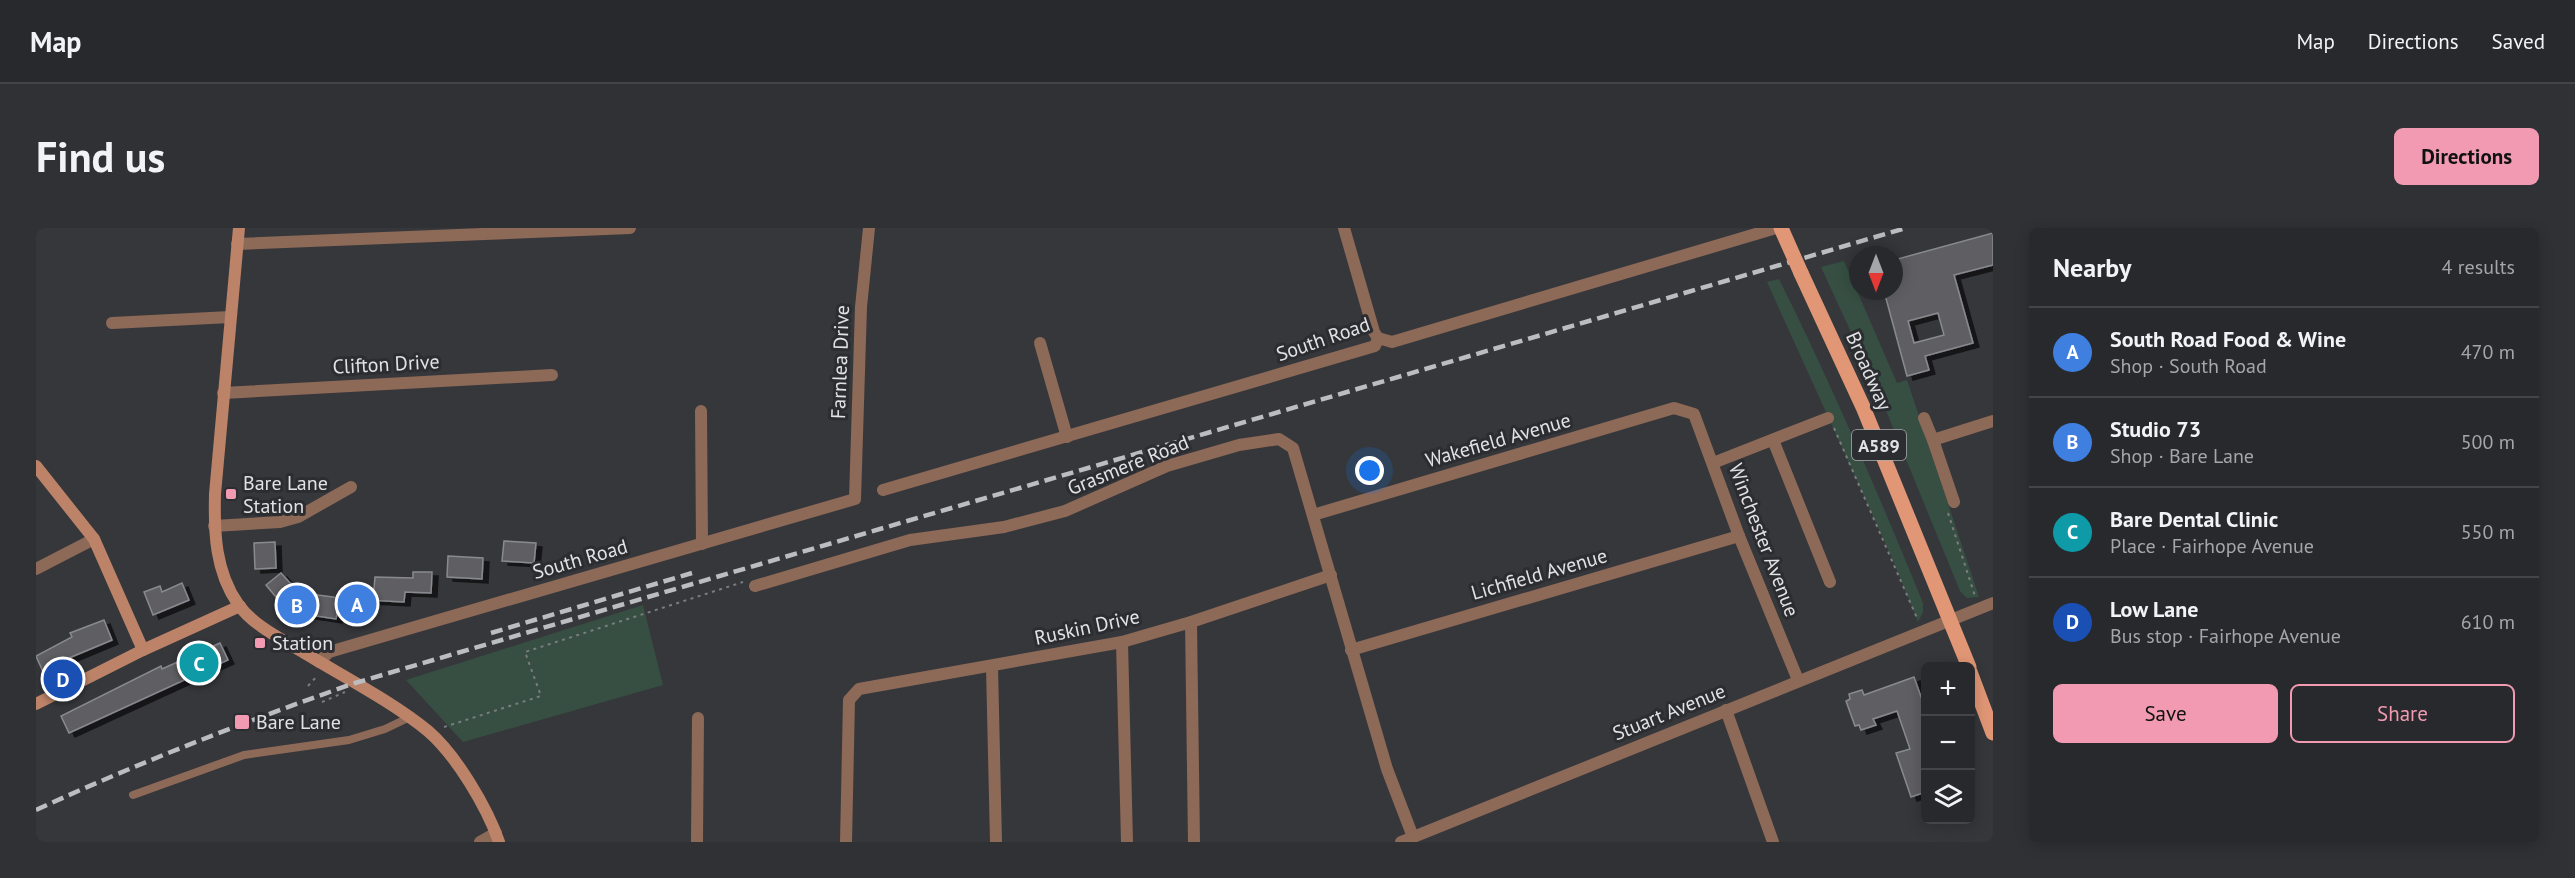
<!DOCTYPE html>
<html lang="en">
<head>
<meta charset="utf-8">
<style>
	body { margin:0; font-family:"PT Sans",sans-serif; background:#303134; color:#f1f3f6 }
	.controls { position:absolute; right:18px; bottom:18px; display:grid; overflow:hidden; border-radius:9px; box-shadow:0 3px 15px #0003 }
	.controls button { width:54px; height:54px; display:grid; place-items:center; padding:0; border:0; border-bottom:2px solid #444548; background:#28292c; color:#f1f3f6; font:30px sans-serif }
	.compass { position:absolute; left:1813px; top:18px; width:54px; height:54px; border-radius:50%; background:#28292c; box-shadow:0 3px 15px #0003; rotate:180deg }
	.you { position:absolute; left:1334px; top:243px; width:21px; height:21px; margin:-15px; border:4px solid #fff; border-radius:50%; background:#1a73e8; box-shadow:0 0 0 9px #1a73e833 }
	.badge { display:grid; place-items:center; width:39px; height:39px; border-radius:50%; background:#f19ab1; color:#fff; font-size:20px; font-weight:700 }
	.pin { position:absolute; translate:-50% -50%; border:3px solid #fff; box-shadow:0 2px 6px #0006 }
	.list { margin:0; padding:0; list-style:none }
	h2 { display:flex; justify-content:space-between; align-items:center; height:78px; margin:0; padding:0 24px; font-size:26px }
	h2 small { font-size:20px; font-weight:400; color:#a5a6a9 }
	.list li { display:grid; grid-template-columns:39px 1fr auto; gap:18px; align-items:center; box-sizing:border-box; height:90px; padding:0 24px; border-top:2px solid #444548 }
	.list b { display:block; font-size:22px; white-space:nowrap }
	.list p { margin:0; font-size:20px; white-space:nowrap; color:#a5a6a9 }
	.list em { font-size:20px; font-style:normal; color:#a5a6a9 }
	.actions { display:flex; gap:12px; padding:18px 24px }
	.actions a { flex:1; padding:14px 0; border:2px solid #f19ab1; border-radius:9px; text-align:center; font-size:21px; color:#f19ab1 }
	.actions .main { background:#f19ab1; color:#111 }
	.icon { flex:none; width:33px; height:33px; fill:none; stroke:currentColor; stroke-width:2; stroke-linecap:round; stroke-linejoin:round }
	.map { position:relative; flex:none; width:1957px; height:614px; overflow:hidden; border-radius:9px }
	header { display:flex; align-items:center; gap:36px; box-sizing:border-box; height:84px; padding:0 30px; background:#28292c; border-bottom:2px solid #444548 }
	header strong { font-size:28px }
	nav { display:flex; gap:33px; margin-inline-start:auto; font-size:21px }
	.intro { display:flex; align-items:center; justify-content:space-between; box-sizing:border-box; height:144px; padding:0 36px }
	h1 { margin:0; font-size:42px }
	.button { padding:15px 27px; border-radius:9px; background:#f19ab1; color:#111; font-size:21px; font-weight:700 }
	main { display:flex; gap:36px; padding:0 36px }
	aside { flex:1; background:#28292c; border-radius:9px; box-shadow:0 3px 15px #0003 }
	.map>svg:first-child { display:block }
	.green { fill:#364f42 }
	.building { fill:#5e5f64; stroke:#898a8f; stroke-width:1.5; fill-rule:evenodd; filter:url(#shadow) }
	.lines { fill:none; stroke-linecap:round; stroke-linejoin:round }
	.path { stroke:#7b7c7f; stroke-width:2; stroke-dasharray:3 4.5; stroke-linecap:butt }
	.lane { stroke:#8d6958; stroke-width:8 }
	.street { stroke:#8d6958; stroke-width:12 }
	.secondary { stroke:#bc8368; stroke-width:12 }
	.primary { stroke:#e19775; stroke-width:15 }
	.rail { stroke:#bcbdc0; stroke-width:4.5; stroke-dasharray:12 6; stroke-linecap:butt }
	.primary-bridge { stroke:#e19775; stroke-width:15 }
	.poi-dot { fill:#f19ab1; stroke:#2c2d31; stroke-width:2 }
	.labels { text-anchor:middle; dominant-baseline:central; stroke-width:6; stroke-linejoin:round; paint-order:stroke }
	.shield { fill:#2c2d31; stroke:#abacaf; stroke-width:1.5 }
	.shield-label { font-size:18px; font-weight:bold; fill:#e2e2e5 }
	.street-label { font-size:20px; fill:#e2e2e5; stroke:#2c2d31 }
	.poi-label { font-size:20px; fill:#e2e2e5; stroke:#2c2d31; text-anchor:start }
</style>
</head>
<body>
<header>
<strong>Map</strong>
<nav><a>Map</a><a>Directions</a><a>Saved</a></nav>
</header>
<div class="intro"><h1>Find us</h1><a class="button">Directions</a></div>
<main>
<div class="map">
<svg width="1957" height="614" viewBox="0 0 1957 614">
	<defs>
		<filter id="shadow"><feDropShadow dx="6" dy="4" stdDeviation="0" flood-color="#0009"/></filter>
	</defs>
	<rect width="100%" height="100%" fill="#36373b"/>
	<g class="green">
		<polygon points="1808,33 1861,155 1871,152 1943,369 1931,370 1924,363 1842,163 1785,39"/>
		<path d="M 1743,51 C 1796,157 1842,265 1887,375 L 1887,384 L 1882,394 L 1856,330 L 1731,54 Z"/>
		<polygon points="607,377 627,457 427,514 370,452"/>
	</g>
	<g class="building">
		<path d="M 1957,5 L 1957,37 L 1918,47 L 1937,115 L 1889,128 L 1893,142 L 1871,148 L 1848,63 L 1858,63 L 1858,32 ZM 1902,85 L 1908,107 L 1878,115 L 1872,93 Z"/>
		<polygon points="468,313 500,315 498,335 466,333"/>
		<polygon points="239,314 240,340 219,341 218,315"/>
		<polygon points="412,328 447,330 446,351 411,349"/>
		<polygon points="377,344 396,344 395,365 369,364 368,374 330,372 331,381 302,381 300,391 274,387 244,374 230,357 245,345 254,355 282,367 311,371 312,361 338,361 339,349 377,350"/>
		<polygon points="146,355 153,372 117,387 108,364 124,358 126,364"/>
		<polygon points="68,392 76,412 33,430 34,433 8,446 0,428 36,409 34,405"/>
		<polygon points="184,415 192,432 33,505 25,488 125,438 126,441"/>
		<polygon points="1878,449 1890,483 1890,564 1875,569 1860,525 1874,521 1861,483 1837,491 1840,497 1825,502 1823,497 1819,498 1810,473 1814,471 1813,466 1826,462 1828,467"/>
	</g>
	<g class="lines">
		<g class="path">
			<polyline points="1798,200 1881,390"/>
			<polyline points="1912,285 1939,368"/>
			<polyline points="272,458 282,447"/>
			<polyline points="286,474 309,464"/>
			<polyline points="408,499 505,468 489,424 707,354"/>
		</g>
		<polyline class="lane" points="97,567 208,527 313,512 349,501 372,490"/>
		<g class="street">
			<polyline points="1308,0 1338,104 1342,110"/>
			<polyline points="201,16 594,0"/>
			<polyline points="76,95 194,89"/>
			<polyline points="1004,115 1031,209"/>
			<polyline points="187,165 516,147"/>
			<polyline points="665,183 666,316"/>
			<polyline points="1888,190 1897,212"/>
			<polyline points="1737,212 1794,354"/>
			<polyline points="1677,235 1792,190"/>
			<polyline points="847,262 1339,118 1342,110 1356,114 1740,0"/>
			<polyline points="1918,274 1897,212 1957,193"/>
			<polyline points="1277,287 1638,180 1658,186 1703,308 1762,452"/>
			<polyline points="178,298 244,294 262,289 315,259"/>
			<polyline points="0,341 58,311"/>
			<polyline points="719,358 874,312 968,299 1029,283 1131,238 1203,217 1243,211 1257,220 1351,541 1377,609"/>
			<polyline points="1155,394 1158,614"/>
			<polyline points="1086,414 1091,614"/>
			<polyline points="1315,422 1703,308"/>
			<polyline points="283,434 293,424 819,271 825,79 833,0"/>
			<polyline points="956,439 960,614"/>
			<polyline points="1690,482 1737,614"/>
			<polyline points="444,614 460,605"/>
			<polyline points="661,614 662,490"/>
			<polyline points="810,614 813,472 823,461 1086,414 1155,394 1295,347"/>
			<polyline points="1365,614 1957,375"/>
		</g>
		<g class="secondary">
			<path d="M 203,0 L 179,266 C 178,304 179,343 202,376 C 217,398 249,413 272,427 C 310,450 358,475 392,503 C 420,527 451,579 463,614"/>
			<polyline points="0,238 58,311 107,422"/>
			<polyline points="0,476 107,422 204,378"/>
		</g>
		<g class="primary">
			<polyline points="1765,45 1827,179 1933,439"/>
			<polyline points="1934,444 1957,505"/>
		</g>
		<g class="rail">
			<polyline points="455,405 656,345"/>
			<path d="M 0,582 C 104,534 211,493 319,455 L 1870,0"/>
		</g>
		<polyline class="primary-bridge" points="1745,0 1765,45"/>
	</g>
	<g class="poi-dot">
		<rect x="189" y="260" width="12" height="12" rx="3"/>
		<rect x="218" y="409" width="12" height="12" rx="3"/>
		<rect x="198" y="486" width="16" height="16" rx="3"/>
	</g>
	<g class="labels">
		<rect class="shield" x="1816" y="202" width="54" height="30" rx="4.5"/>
		<g class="shield-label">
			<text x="1843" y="217">A589</text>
		</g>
		<g class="street-label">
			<text transform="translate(1287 111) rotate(-19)">South Road</text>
			<text transform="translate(804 134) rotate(-88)">Farnlea Drive</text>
			<text transform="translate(350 136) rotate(-3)">Clifton Drive</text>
			<text transform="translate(1833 143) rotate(66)">Broadway</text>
			<text transform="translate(1462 212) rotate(-16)">Wakefield Avenue</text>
			<text transform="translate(1092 237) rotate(-22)">Grasmere Road</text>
			<text transform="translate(1728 312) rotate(69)">Winchester Avenue</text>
			<text transform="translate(544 331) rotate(-16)">South Road</text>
			<text transform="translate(1503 346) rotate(-16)">Lichfield Avenue</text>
			<text transform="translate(1051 399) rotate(-12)">Ruskin Drive</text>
			<text transform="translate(1633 484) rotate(-22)">Stuart Avenue</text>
		</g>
		<g class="poi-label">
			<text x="207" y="255">Bare Lane<tspan x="207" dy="23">Station</tspan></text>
			<text x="236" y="415">Station</text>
			<text x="220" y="494">Bare Lane</text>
		</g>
	</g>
</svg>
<div class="controls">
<button>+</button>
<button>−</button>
<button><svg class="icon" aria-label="layers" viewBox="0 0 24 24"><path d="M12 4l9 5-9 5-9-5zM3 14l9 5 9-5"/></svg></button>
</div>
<svg class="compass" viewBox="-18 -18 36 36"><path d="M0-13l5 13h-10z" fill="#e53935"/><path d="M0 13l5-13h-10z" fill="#a5a6a9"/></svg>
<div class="you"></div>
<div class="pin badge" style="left:321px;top:376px;background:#3f7fe0">A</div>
<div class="pin badge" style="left:261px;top:377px;background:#3f7fe0">B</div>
<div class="pin badge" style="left:163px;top:435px;background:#0f9aa8">C</div>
<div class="pin badge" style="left:27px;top:451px;background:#1a4fb4">D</div>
</div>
<aside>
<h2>Nearby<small>4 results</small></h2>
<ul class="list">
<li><span class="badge" style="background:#3f7fe0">A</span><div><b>South Road Food &amp; Wine</b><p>Shop · South Road</p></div><em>470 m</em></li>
<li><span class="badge" style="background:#3f7fe0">B</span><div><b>Studio 73</b><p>Shop · Bare Lane</p></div><em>500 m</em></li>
<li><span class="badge" style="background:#0f9aa8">C</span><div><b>Bare Dental Clinic</b><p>Place · Fairhope Avenue</p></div><em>550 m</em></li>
<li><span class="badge" style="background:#1a4fb4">D</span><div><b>Low Lane</b><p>Bus stop · Fairhope Avenue</p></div><em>610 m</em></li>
</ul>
<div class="actions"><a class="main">Save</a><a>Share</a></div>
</aside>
</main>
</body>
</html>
